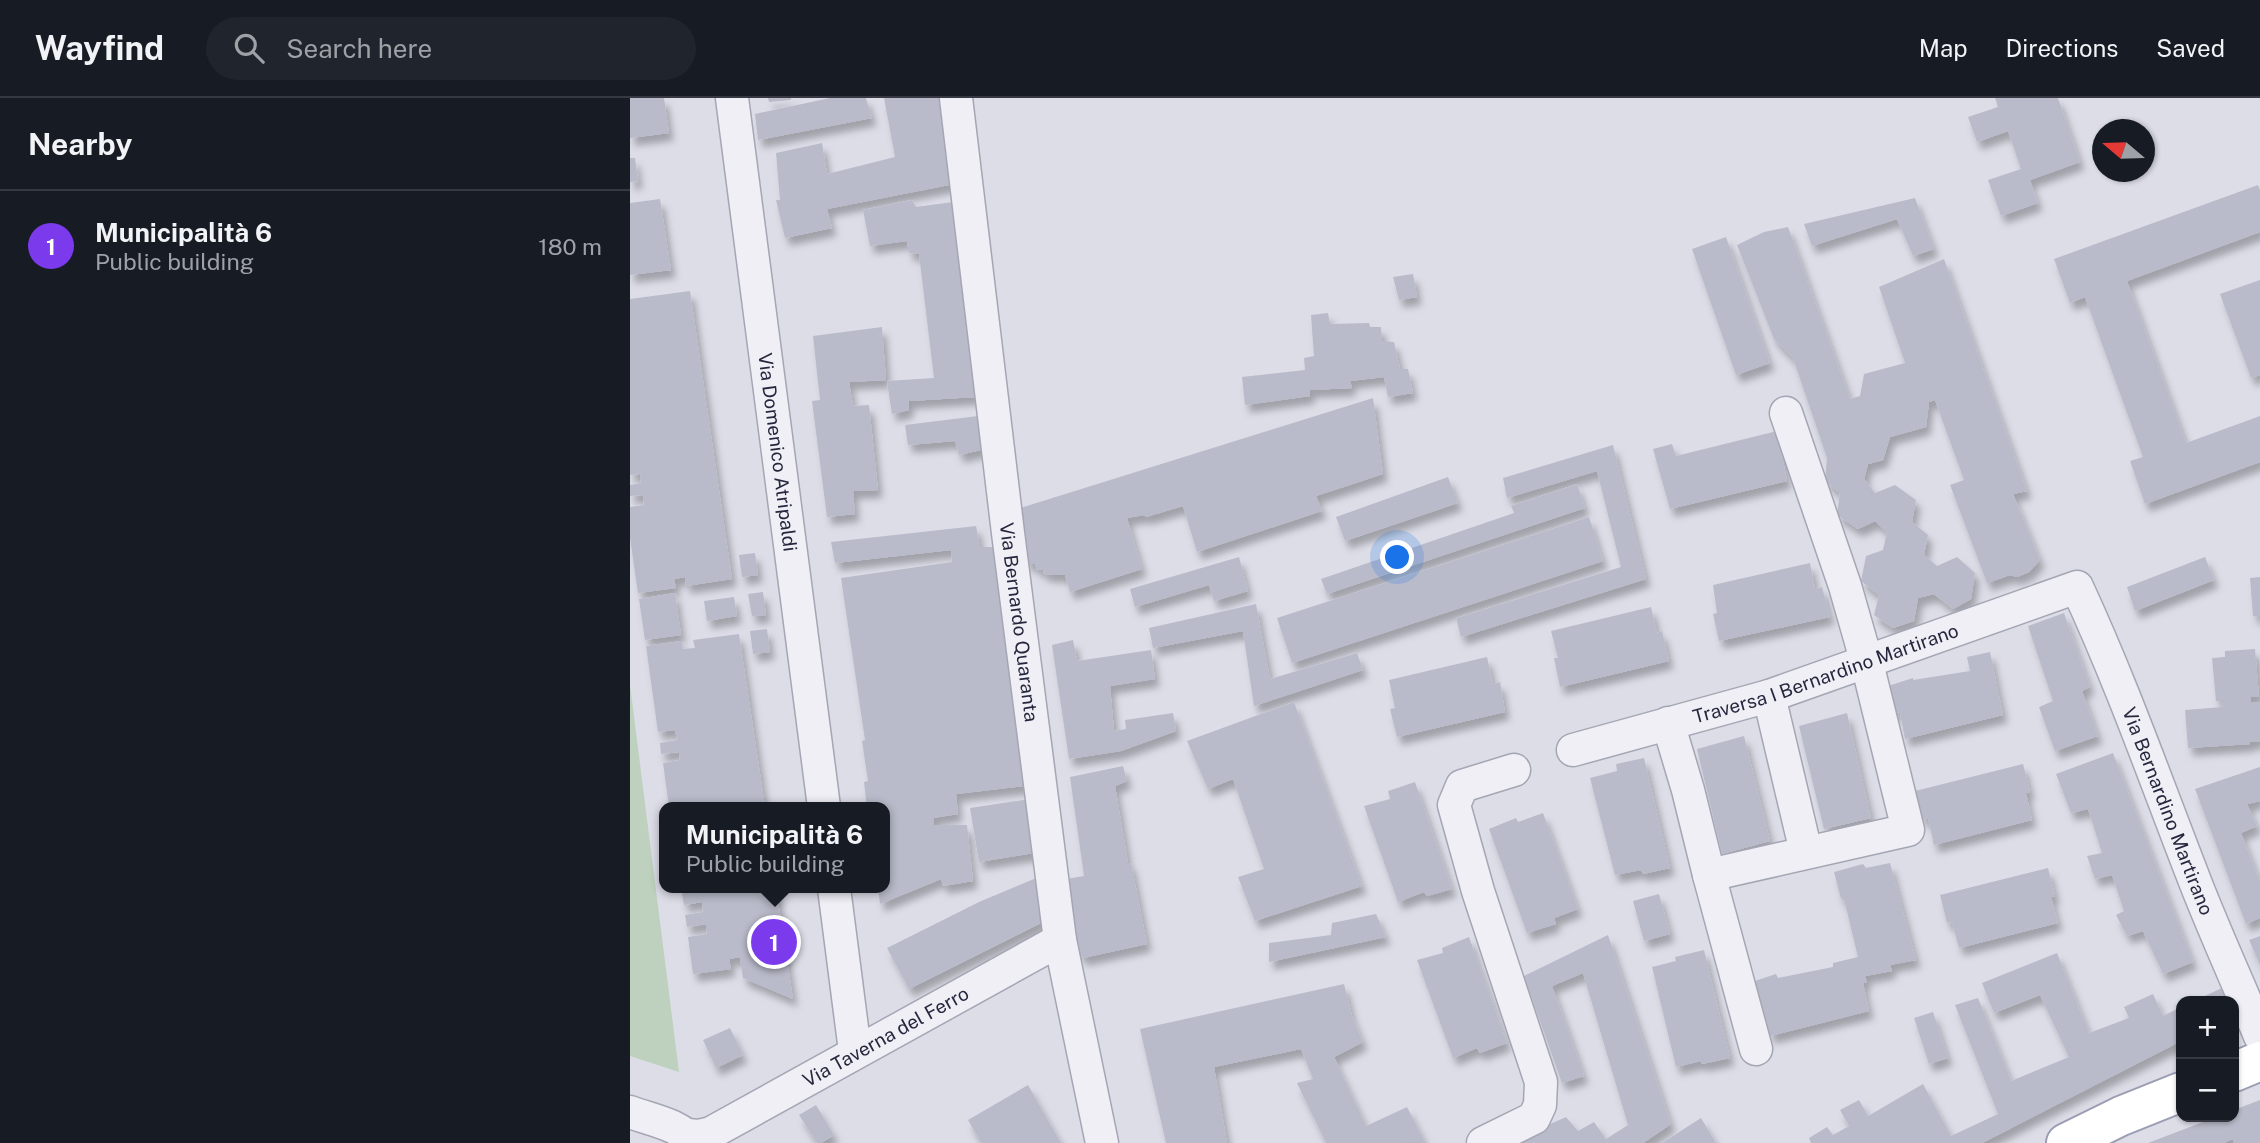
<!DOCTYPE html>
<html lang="en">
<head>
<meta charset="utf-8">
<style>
	body { margin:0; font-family:"Public Sans",sans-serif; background:#20242c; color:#f1f3f6 }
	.controls { position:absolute; right:21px; bottom:21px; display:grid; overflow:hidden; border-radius:14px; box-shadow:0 2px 5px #0004 }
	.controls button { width:63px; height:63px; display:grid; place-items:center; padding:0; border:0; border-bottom:2px solid #363941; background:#171b24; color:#f1f3f6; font:35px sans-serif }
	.compass { position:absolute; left:1462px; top:21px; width:63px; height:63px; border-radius:50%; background:#171b24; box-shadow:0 2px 5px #0004; rotate:289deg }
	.you { position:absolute; left:768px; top:460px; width:24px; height:24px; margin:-18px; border:5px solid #fff; border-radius:50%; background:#1a73e8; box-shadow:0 0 0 10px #1a73e833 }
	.badge { display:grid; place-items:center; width:46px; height:46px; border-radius:50%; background:#7c3aed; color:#fff; font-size:23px; font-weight:700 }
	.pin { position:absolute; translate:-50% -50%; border:4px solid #fff; box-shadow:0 2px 7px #0006 }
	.popup { position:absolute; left:29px; top:704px; width:231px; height:91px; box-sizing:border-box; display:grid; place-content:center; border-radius:14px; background:#171b24; filter:drop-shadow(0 2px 5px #0005); font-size:23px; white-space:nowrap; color:#9ea1a6 }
	.popup b { font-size:26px; color:#f1f3f6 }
	.popup::after { content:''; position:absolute; left:50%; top:100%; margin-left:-14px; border:14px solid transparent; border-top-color:#171b24 }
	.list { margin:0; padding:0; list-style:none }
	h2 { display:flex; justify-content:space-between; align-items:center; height:91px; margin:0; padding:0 28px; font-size:30px }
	h2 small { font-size:23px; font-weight:400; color:#9ea1a6 }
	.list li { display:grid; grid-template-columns:46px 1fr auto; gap:21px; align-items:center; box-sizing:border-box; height:112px; padding:0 28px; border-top:2px solid #363941 }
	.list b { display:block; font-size:26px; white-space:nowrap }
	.list p { margin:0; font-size:23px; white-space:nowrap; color:#9ea1a6 }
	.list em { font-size:23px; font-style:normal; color:#9ea1a6 }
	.icon { flex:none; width:38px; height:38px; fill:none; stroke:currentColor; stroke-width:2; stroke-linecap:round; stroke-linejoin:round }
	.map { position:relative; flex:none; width:1630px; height:1045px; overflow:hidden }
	header { display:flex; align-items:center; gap:42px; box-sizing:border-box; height:98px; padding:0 35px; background:#171b24; border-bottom:2px solid #363941 }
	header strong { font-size:33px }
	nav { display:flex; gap:38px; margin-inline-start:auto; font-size:24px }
	.search { width:490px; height:63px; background:#20242c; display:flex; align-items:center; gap:18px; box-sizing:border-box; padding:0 24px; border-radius:38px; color:#9ea1a6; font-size:26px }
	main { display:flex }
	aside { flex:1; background:#171b24 }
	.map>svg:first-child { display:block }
	.green { fill:#bdd1be }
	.building { fill:#b9bbca; filter:url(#shadow) }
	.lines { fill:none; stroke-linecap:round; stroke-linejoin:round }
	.minor-casing { stroke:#a5a6b4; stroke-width:35 }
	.major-casing { stroke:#9b9db3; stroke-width:42 }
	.minor { stroke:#efeff5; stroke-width:32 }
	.major { stroke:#fff; stroke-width:38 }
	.labels { text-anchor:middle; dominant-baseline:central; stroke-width:7; stroke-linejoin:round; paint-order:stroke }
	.street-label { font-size:19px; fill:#26273e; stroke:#ecedf5 }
</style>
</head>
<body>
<header>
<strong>Wayfind</strong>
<div class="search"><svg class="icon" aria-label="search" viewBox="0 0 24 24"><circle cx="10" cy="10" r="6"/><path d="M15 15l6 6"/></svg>Search here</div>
<nav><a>Map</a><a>Directions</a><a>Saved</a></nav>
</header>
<main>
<aside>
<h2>Nearby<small></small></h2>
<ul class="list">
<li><span class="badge">1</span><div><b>Municipalità 6</b><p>Public building</p></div><em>180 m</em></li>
</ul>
</aside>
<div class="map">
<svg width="1630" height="1045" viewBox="0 0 1630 1045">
	<defs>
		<filter id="shadow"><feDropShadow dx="4.5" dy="8" stdDeviation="3.5" flood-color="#0004"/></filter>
	</defs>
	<rect width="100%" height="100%" fill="#dcdde7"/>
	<polygon class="green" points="0,587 49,974 0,958"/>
	<g class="building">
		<polygon points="0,0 34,0 39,35 0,40"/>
		<polygon points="138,0 161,0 161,2 139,4"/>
		<polygon points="200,0 236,0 242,20 128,42 125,16"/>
		<polygon points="254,0 313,0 324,86 197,111 202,130 155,140 146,102 150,102 146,55 192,45 197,76 265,59"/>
		<polygon points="1365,0 1428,0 1450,64 1400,82 1408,105 1371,118 1358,82 1391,71 1378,33 1347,44 1338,19 1368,9"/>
		<polygon points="0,60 5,60 8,83 0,84"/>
		<polygon points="1628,87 1630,92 1630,134 1497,183 1556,345 1630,318 1630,364 1515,406 1500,363 1513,359 1455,199 1440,205 1424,161"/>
		<polygon points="1285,100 1304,151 1283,158 1267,121 1182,148 1174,126"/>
		<polygon points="30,101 41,172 0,177 0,105"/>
		<polygon points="282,102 286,109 323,104 346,299 279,303 279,312 262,316 257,283 304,280 289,156 279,155 277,143 240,148 233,112"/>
		<polygon points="1158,129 1220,301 1230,298 1234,276 1275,265 1249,189 1314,161 1397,393 1383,396 1410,462 1399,474 1387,479 1380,477 1357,485 1320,387 1334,382 1305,302 1299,304 1296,329 1260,339 1253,362 1238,366 1234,381 1245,395 1265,387 1286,402 1282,424 1298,437 1294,457 1307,468 1327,459 1345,475 1341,501 1323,511 1304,496 1288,500 1284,523 1263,530 1244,517 1249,497 1231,483 1236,458 1253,452 1257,434 1245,423 1228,431 1207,417 1210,395 1195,383 1197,360 1163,260 1144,241 1107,147 1134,134"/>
		<polygon points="1096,139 1140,265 1106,277 1062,151"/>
		<polygon points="783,176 787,199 769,202 763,179"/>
		<polygon points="1630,182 1630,277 1621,280 1590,196"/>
		<polygon points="60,193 102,481 56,488 55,479 44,481 46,490 8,495 0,440 0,409 14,407 13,397 0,398 0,387 11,385 10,376 0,377 0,201"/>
		<polygon points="698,215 700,226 739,225 740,229 751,229 752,243 764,244 770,271 778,271 783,295 758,299 754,279 720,283 722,290 680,292 680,298 615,307 612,279 675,272 674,260 684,258 681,217"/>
		<polygon points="252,229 256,282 219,284 223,308 239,307 248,392 223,393 225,416 197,419 182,303 190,302 183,238"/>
		<polygon points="743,300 753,376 686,398 692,413 567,454 553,408 516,419 514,417 497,420 512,471 440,494 435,477 414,476 413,471 407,472 405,466 397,466 384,412"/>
		<polygon points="348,318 355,351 329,357 325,343 278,347 275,327"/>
		<polygon points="1147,333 1157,383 1040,411 1023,351 1042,346 1046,358"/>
		<polygon points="983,347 1016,481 831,539 826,520 991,469 967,373 877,400 873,380"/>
		<polygon points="818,379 828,405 715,443 706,419"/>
		<polygon points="947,386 955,410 697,496 691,481 884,415 881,408"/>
		<polygon points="959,419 973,463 662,565 647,520"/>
		<polygon points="346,428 350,449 365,449 403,687 326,696 328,716 303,720 304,727 337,727 343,783 313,788 311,781 250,806 248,790 254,790 254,709 237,709 234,684 238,683 232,643 235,642 211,480 322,464 321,452 205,465 201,444"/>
		<polygon points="125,455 128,477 112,479 109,457"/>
		<polygon points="609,459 618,493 584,503 579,487 505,509 500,491"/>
		<polygon points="1575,459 1584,482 1505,513 1497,489"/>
		<polygon points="1180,465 1185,491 1192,489 1200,519 1089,543 1083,516 1087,515 1083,487"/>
		<polygon points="1630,479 1630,518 1623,518 1620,480"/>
		<polygon points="133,494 136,517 122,518 118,496"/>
		<polygon points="45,495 51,537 15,542 9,501"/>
		<polygon points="104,499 107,518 77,523 74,503"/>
		<polygon points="626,506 640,581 727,555 733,572 624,608 613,533 523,550 519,530"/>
		<polygon points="1021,509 1027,535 1032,533 1039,563 930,589 924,560 928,560 921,533"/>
		<polygon points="1434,515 1460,589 1452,593 1468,638 1425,653 1409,609 1423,603 1398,528"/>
		<polygon points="137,531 140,554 123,556 120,533"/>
		<polygon points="109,536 135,709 39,709 33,665 50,662 49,654 31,656 30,645 47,642 45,632 28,634 16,548 52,543 53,551 65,550 63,542"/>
		<polygon points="443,542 447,563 521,552 525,581 480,588 484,633 496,631 495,622 543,615 546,633 491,653 439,661 422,547"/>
		<polygon points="1625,551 1629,599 1621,599 1621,604 1630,604 1630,643 1620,644 1620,646 1558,650 1555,612 1593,609 1592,603 1586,603 1582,560 1595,559 1595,553"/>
		<polygon points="1360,554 1373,617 1275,641 1270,614 1264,616 1258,588 1283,580 1283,582 1340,573 1337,559"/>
		<polygon points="857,559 863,586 870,584 875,614 767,639 760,611 765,610 759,582"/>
		<polygon points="664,604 732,788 625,823 608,779 634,771 603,681 578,691 557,643"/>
		<polygon points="1217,615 1241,720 1194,731 1169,628"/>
		<polygon points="1114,638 1140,743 1092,756 1067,651"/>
		<polygon points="1483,655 1563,864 1533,876 1513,833 1497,838 1486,817 1494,813 1482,777 1465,781 1457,758 1472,755 1458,711 1441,715 1426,676"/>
		<polygon points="1014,660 1040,770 1013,776 1011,772 985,777 960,680 987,673 986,666"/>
		<polygon points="1393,666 1400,694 1396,695 1402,722 1304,747 1298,720 1292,722 1285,693"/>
		<polygon points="493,668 497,683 485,688 498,765 501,765 517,846 453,860 448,853 444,841 436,781 454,778 440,679"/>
		<polygon points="1630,669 1630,703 1617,706 1627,728 1611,735 1630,784 1630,820 1616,826 1565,691"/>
		<polygon points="785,684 822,791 797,798 794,794 768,804 734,708 760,701 758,693"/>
		<polygon points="400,701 410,754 349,764 340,710"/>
		<polygon points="913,715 948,811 924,820 926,826 897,835 859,731 886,720 888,724"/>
		<polygon points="1260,765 1286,862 1260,867 1262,873 1235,878 1237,885 1233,885 1239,913 1140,938 1133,911 1128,912 1122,884 1146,876 1148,880 1203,869 1203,865 1228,859 1214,801 1211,801 1204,774 1233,766 1236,770"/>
		<polygon points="1418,770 1425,798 1421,799 1428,825 1329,850 1322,824 1317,825 1310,797"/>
		<polygon points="411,778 421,820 279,891 257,850 349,804"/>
		<polygon points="51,790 146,790 163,901 113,880 110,859 99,861 101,871 63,876 58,839 77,836 76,826 57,829 55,817 73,814 72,804 54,807"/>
		<polygon points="1029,796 1040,836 1014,843 1003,803"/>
		<polygon points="746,816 756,839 639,864 639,845 701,837 702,825"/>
		<polygon points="978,837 1041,1026 1013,1045 878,1045 936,1019 948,1033 964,1024 976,1041 998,1027 953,875 922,888 954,978 932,985 894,878"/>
		<polygon points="1630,838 1630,867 1619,842"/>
		<polygon points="839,839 877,945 850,955 847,950 823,960 787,862 813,855 812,850"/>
		<polygon points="1074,852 1100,960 1072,966 1071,963 1046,969 1022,869 1046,863 1045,859"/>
		<polygon points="1427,855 1459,935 1499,920 1494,909 1523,896 1533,918 1551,909 1551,943 1352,1045 1181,1045 1179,1040 1197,1029 1203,1037 1219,1028 1210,1012 1229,1002 1238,1018 1293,986 1321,1038 1368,1016 1325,907 1348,900 1381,983 1439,959 1410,897 1364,915 1352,885"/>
		<polygon points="714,886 722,918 733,944 704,959 736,1028 777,1009 795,1044 696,1045 667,985 683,981 671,951 584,969 597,1045 536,1045 510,931"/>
		<polygon points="1594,889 1600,903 1564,903"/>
		<polygon points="1303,914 1318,960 1299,966 1284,920"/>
		<polygon points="100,930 113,957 86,970 73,942"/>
		<polygon points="398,987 431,1045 351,1045 338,1022"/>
		<polygon points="1630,1002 1630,1045 1604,1045 1603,1041 1593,1045 1518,1045 1586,1019 1604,1019 1604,1012"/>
		<polygon points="186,1007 204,1037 191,1045 187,1045 169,1017"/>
		<polygon points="1071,1020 1086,1045 1032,1045"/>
	</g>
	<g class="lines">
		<g class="minor-casing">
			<g id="minor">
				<path id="s1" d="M 102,0 L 194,709"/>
				<path id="s2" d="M 326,0 L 378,435 L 430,842 L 472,1045"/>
				<polyline points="1139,598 1176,754"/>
				<polyline points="1038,625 1058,692 1079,777 1278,732 1237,565 1215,488 1156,315"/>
				<path id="s3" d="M 943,652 L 1139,598 L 1447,489 C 1492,586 1527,686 1566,786 C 1586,837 1609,887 1630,938"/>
				<polyline points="1079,777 1126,951"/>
				<polyline points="204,790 225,953"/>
				<path d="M 0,1014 C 21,1022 50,1026 63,1045"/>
				<path id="s4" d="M 57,1037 L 69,1038 L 81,1035 L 430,842"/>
				<polyline points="853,1045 904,1020 910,1007 911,984 848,793 824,707 832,688 884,672"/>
			</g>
		</g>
		<g class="major-casing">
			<g id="major">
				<polyline points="1604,974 1630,963"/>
				<polyline points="1436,1045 1491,1018 1551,994"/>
			</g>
		</g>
		<use href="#minor" class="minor"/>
		<use href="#major" class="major"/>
	</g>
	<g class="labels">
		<g class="street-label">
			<text stroke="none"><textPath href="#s1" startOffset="357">Via Domenico Atripaldi</textPath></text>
			<text stroke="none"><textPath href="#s2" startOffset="528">Via Bernardo Quaranta</textPath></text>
			<text stroke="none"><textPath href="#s3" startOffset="264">Traversa I Bernardino Martirano</textPath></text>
			<text stroke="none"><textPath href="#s3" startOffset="772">Via Bernardino Martirano</textPath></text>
			<text stroke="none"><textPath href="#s4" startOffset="224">Via Taverna del Ferro</textPath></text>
		</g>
	</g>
</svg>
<div class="controls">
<button>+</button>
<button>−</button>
</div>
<svg class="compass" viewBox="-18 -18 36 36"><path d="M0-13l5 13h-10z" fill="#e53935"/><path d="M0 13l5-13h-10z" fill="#9ea1a6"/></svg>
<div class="you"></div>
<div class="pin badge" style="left:144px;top:844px">1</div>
<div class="popup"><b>Municipalità 6</b>Public building</div>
</div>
</main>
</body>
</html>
